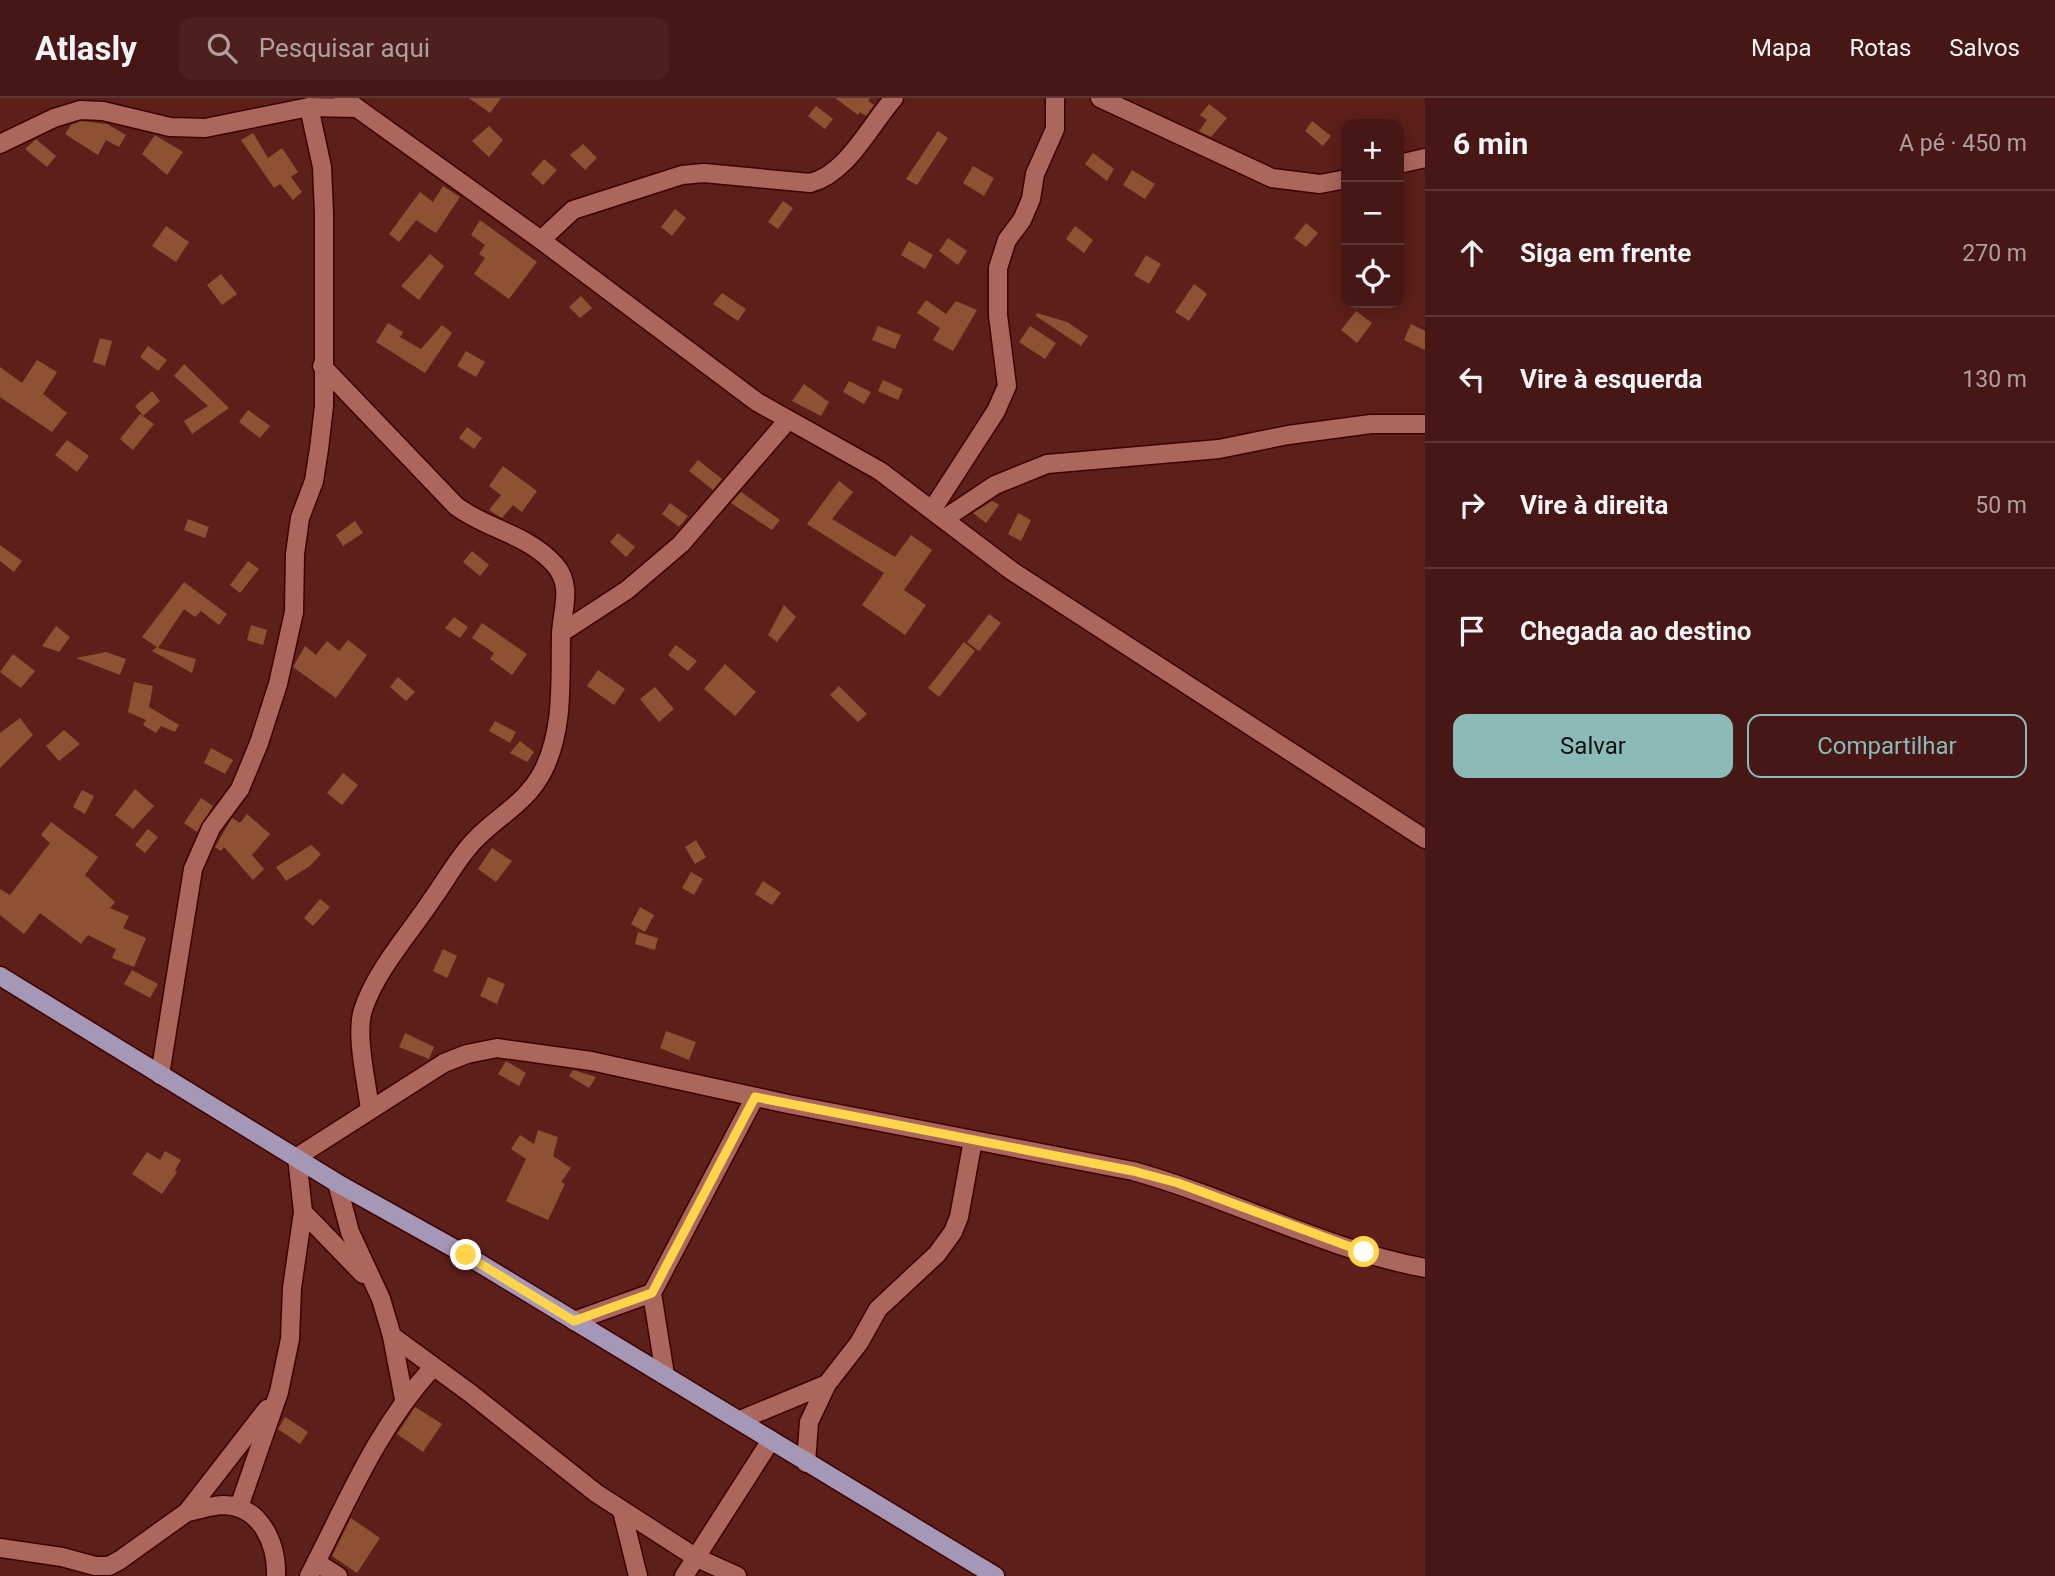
<!DOCTYPE html>
<html lang="pt">
<head>
<meta charset="utf-8">
<style>
	body { margin:0; font-family:Roboto,sans-serif; background:#4d201d; color:#f1f3f6 }
	.controls { position:absolute; right:21px; top:21px; display:grid; overflow:hidden; border-radius:14px; box-shadow:0 4px 18px #0003 }
	.controls button { width:63px; height:63px; display:grid; place-items:center; padding:0; border:0; border-bottom:2px solid #5e3634; background:#461714; color:#f1f3f6; font:35px sans-serif }
	.stop { position:absolute; width:21px; height:21px; margin:-16px; border:5px solid #ffd54a; border-radius:50%; background:#fff }
	.stop.end { background:#ffd54a; border-color:#fff; box-shadow:0 2px 7px #0008 }
	.list { margin:0; padding:0; list-style:none }
	h2 { display:flex; justify-content:space-between; align-items:center; height:91px; margin:0; padding:0 28px; font-size:30px }
	h2 small { font-size:23px; font-weight:400; color:#b09fa0 }
	.list li { display:grid; grid-template-columns:46px 1fr auto; gap:21px; align-items:center; box-sizing:border-box; height:126px; padding:0 28px; border-top:2px solid #5e3634 }
	.list b { display:block; font-size:26px; white-space:nowrap }
	.list em { font-size:23px; font-style:normal; color:#b09fa0 }
	.actions { display:flex; gap:14px; padding:21px 28px }
	.actions a { flex:1; padding:16px 0; border:2px solid #8bbbb9; border-radius:14px; text-align:center; font-size:24px; color:#8bbbb9 }
	.actions .main { background:#8bbbb9; color:#111 }
	.icon { flex:none; width:38px; height:38px; fill:none; stroke:currentColor; stroke-width:2; stroke-linecap:round; stroke-linejoin:round }
	.map { position:relative; flex:none; width:1425px; height:1478px; overflow:hidden }
	header { display:flex; align-items:center; gap:42px; box-sizing:border-box; height:98px; padding:0 35px; background:#461714; border-bottom:2px solid #5e3634 }
	header strong { font-size:33px }
	nav { display:flex; gap:38px; margin-inline-start:auto; font-size:24px }
	.search { width:490px; height:63px; background:#4d201d; display:flex; align-items:center; gap:18px; box-sizing:border-box; padding:0 24px; border-radius:14px; color:#b09fa0; font-size:26px }
	main { display:flex }
	aside { flex:1; background:#461714 }
	.map>svg:first-child { display:block }
	.building { fill:#8e5232 }
	.lines { fill:none; stroke-linecap:round; stroke-linejoin:round }
	.minor-casing { stroke:#3f0203; stroke-width:21 }
	.major-casing { stroke:#3f0203; stroke-width:21 }
	.minor { stroke:#ab665d; stroke-width:18 }
	.major { stroke:#a597b6; stroke-width:18 }
	.route { stroke:#ffd54a; stroke-width:9 }
</style>
</head>
<body>
<header>
<strong>Atlasly</strong>
<div class="search"><svg class="icon" aria-label="search" viewBox="0 0 24 24"><circle cx="10" cy="10" r="6"/><path d="M15 15l6 6"/></svg>Pesquisar aqui</div>
<nav><a>Mapa</a><a>Rotas</a><a>Salvos</a></nav>
</header>
<main>
<div class="map">
<svg width="1425" height="1478" viewBox="0 0 1425 1478">
	<rect width="100%" height="100%" fill="#5d1f1a"/>
	<g class="building">
		<polygon points="469,0 501,0 490,15"/>
		<polygon points="835,0 870,0 868,3 874,7 866,18 860,14 858,17"/>
		<polygon points="1209,6 1227,20 1211,39 1199,33 1207,22 1200,17"/>
		<polygon points="816,8 833,21 825,31 808,18"/>
		<polygon points="81,23 107,26 126,37 119,49 106,42 98,57 65,36 71,27"/>
		<polygon points="1312,23 1331,38 1323,48 1305,33"/>
		<polygon points="489,28 503,42 489,59 472,43"/>
		<polygon points="938,33 948,40 917,87 906,81"/>
		<polygon points="253,35 268,60 282,50 298,74 291,79 302,94 293,102 280,86 274,90 241,42"/>
		<polygon points="155,37 183,54 167,77 142,56"/>
		<polygon points="36,41 56,58 47,69 25,51"/>
		<polygon points="583,46 597,60 585,72 570,57"/>
		<polygon points="1093,55 1114,71 1107,83 1085,66"/>
		<polygon points="544,61 557,72 543,87 531,76"/>
		<polygon points="973,68 994,80 984,98 963,85"/>
		<polygon points="1132,72 1155,86 1145,101 1123,87"/>
		<polygon points="443,88 460,99 436,135 416,122 399,144 389,136 420,94 433,104"/>
		<polygon points="783,103 793,110 778,131 768,124"/>
		<polygon points="675,111 686,120 672,138 661,129"/>
		<polygon points="480,122 537,164 509,201 474,176 485,160 479,156 485,147 471,137"/>
		<polygon points="1306,125 1318,135 1306,149 1294,140"/>
		<polygon points="166,128 189,144 176,164 152,148"/>
		<polygon points="1075,128 1093,142 1084,155 1066,141"/>
		<polygon points="948,140 967,153 958,167 939,153"/>
		<polygon points="909,143 933,157 925,171 901,157"/>
		<polygon points="430,156 444,168 419,202 401,188"/>
		<polygon points="1146,157 1161,166 1149,186 1134,177"/>
		<polygon points="221,176 237,196 222,207 207,187"/>
		<polygon points="1194,186 1207,196 1189,223 1175,214"/>
		<polygon points="722,195 746,211 738,223 713,206"/>
		<polygon points="581,198 592,210 580,220 569,209"/>
		<polygon points="926,202 946,216 956,203 977,212 953,253 933,242 940,230 917,215"/>
		<polygon points="1356,213 1372,225 1357,245 1341,232"/>
		<polygon points="1037,215 1067,224 1088,238 1081,248 1036,218"/>
		<polygon points="388,225 403,234 400,239 421,251 442,227 452,235 425,275 376,244"/>
		<polygon points="1411,226 1425,233 1425,252 1404,242"/>
		<polygon points="878,228 901,237 895,251 872,242"/>
		<polygon points="1030,228 1056,245 1045,261 1019,244"/>
		<polygon points="100,240 112,243 105,268 93,264"/>
		<polygon points="148,248 167,262 158,273 140,259"/>
		<polygon points="466,253 485,264 476,279 457,268"/>
		<polygon points="37,262 57,274 43,296 67,315 52,334 0,299 0,269 22,285"/>
		<polygon points="184,266 229,310 192,336 184,323 208,308 174,278"/>
		<polygon points="883,282 903,291 898,302 878,293"/>
		<polygon points="849,283 871,294 864,306 843,294"/>
		<polygon points="804,286 829,304 821,318 792,303"/>
		<polygon points="152,293 160,303 143,318 135,308"/>
		<polygon points="248,312 270,328 260,340 239,324"/>
		<polygon points="140,316 154,326 133,352 120,341"/>
		<polygon points="467,329 482,340 474,351 459,340"/>
		<polygon points="67,342 89,358 77,374 55,357"/>
		<polygon points="698,362 722,381 713,392 689,373"/>
		<polygon points="503,368 537,393 522,414 513,407 502,420 489,412 501,397 489,388"/>
		<polygon points="839,383 853,394 832,421 895,459 911,437 932,452 904,492 926,507 905,537 862,507 884,475 807,426"/>
		<polygon points="741,394 780,422 772,432 731,405"/>
		<polygon points="992,403 999,407 986,425 973,415"/>
		<polygon points="670,405 688,418 679,429 662,416"/>
		<polygon points="1018,415 1031,422 1021,443 1008,436"/>
		<polygon points="188,421 209,429 205,440 184,432"/>
		<polygon points="355,423 363,435 343,448 336,437"/>
		<polygon points="618,435 635,449 626,459 610,444"/>
		<polygon points="0,447 22,463 14,474 0,463"/>
		<polygon points="472,453 489,467 480,478 463,464"/>
		<polygon points="248,463 259,471 240,495 230,487"/>
		<polygon points="184,484 227,516 219,527 201,513 195,519 184,511 158,550 196,561 192,575 152,553 157,549 142,539"/>
		<polygon points="784,507 796,519 777,544 768,537"/>
		<polygon points="989,516 1001,525 979,553 967,544"/>
		<polygon points="454,519 468,529 460,540 445,530"/>
		<polygon points="482,525 527,556 512,577 490,561 494,555 472,540"/>
		<polygon points="251,527 267,532 263,547 247,542"/>
		<polygon points="56,528 70,539 59,554 42,548"/>
		<polygon points="348,542 367,557 336,600 293,569 305,548 316,557 327,543 339,553"/>
		<polygon points="964,544 975,553 939,599 928,590"/>
		<polygon points="676,547 697,563 688,573 668,557"/>
		<polygon points="106,554 126,561 120,577 76,560"/>
		<polygon points="13,556 35,573 21,590 0,574"/>
		<polygon points="725,566 756,594 735,618 704,591"/>
		<polygon points="598,572 625,591 614,607 587,588"/>
		<polygon points="398,579 415,594 406,603 390,589"/>
		<polygon points="134,584 153,588 149,609 179,627 175,634 161,628 156,635 143,627 146,622 128,614"/>
		<polygon points="839,588 867,616 858,624 830,597"/>
		<polygon points="655,589 674,611 659,624 640,601"/>
		<polygon points="20,620 33,637 0,670 0,635"/>
		<polygon points="495,623 516,634 510,645 489,633"/>
		<polygon points="64,632 80,646 59,663 46,648"/>
		<polygon points="520,643 534,654 527,664 510,655"/>
		<polygon points="211,650 233,662 225,676 204,665"/>
		<polygon points="343,675 358,687 342,707 327,695"/>
		<polygon points="135,691 154,708 133,731 115,717"/>
		<polygon points="82,692 94,698 85,716 73,709"/>
		<polygon points="201,700 213,708 197,734 184,725"/>
		<polygon points="247,716 270,736 252,757 264,771 253,782 224,749 221,753 215,749 232,720 240,725"/>
		<polygon points="51,724 98,759 85,777 115,804 110,810 129,818 123,830 146,840 134,869 112,860 116,851 88,837 81,846 40,815 24,836 0,817 0,791 10,797 50,745 41,737"/>
		<polygon points="148,731 158,739 145,755 135,747"/>
		<polygon points="696,742 706,759 695,766 685,749"/>
		<polygon points="311,747 321,756 310,768 286,783 276,769"/>
		<polygon points="492,750 512,763 496,784 478,771"/>
		<polygon points="691,774 703,781 694,797 682,790"/>
		<polygon points="763,783 781,795 772,807 755,796"/>
		<polygon points="320,801 330,809 313,828 304,820"/>
		<polygon points="640,809 654,817 645,834 631,826"/>
		<polygon points="638,834 658,840 655,852 635,846"/>
		<polygon points="443,851 457,858 447,880 433,873"/>
		<polygon points="132,872 158,886 150,900 124,886"/>
		<polygon points="488,879 505,886 497,906 480,898"/>
		<polygon points="666,933 696,944 689,962 660,950"/>
		<polygon points="405,935 434,949 429,961 399,949"/>
		<polygon points="506,963 526,975 519,988 498,976"/>
		<polygon points="573,972 596,979 589,990 569,978"/>
		<polygon points="538,1032 558,1039 553,1058 571,1070 561,1084 565,1086 548,1122 506,1103 526,1061 511,1051 520,1037 534,1046"/>
		<polygon points="165,1053 181,1062 175,1072 177,1074 162,1096 132,1076 147,1054 160,1062"/>
		<polygon points="415,1309 442,1326 423,1354 397,1336"/>
		<polygon points="285,1319 308,1334 300,1346 278,1331"/>
		<polygon points="351,1420 380,1440 357,1475 332,1458"/>
	</g>
	<g class="lines">
		<g class="minor-casing">
			<g id="minor">
				<polyline points="343,0 541,142 757,304 880,373 1012,473 1425,741"/>
				<polyline points="1100,0 1272,80 1320,86 1346,81"/>
				<polyline points="0,46 54,20 80,12 103,13 170,29 205,30 309,9 357,10"/>
				<polyline points="1399,66 1425,60"/>
				<path d="M 541,142 L 573,112 L 682,77 L 704,75 L 810,85 C 847,76 870,27 894,0"/>
				<path d="M 322,268 L 456,408 C 488,432 528,436 555,467 C 574,489 561,514 561,538 C 560,584 564,631 543,673 C 526,706 497,718 473,744 C 458,760 446,782 433,800 C 410,835 376,872 363,912 C 355,937 367,985 370,1012"/>
				<polyline points="932,412 996,313 1007,288 998,217 998,170 1007,142 1022,122 1031,101 1035,76 1055,31 1055,0"/>
				<polyline points="944,421 995,387 1047,366 1219,351 1288,337 1371,326 1425,326"/>
				<polyline points="561,535 627,492 681,446 788,322"/>
				<polyline points="160,977 193,771 211,730 240,691 259,645 278,586 294,514 295,456 300,420 314,383 319,351 324,308 324,115 322,69 309,9"/>
				<polyline points="337,1085 350,1134 381,1201 392,1238 470,1295 596,1395 695,1459 737,1478"/>
				<polyline points="303,1114 363,1176"/>
				<polyline points="574,1223 652,1195"/>
				<polyline points="392,1238 404,1301"/>
				<polyline points="665,1277 652,1195 755,999"/>
				<polyline points="740,1322 827,1286"/>
				<polyline points="806,1365 809,1324 827,1286 859,1245 878,1211 937,1156 953,1134 959,1119 973,1042"/>
				<path d="M 239,1409 L 279,1294 L 290,1241 L 292,1190 L 303,1114 L 297,1059 L 444,965 L 467,956 L 497,950 L 591,963 L 788,1006 L 1133,1073 C 1231,1100 1324,1151 1425,1170"/>
				<polyline points="622,1413 638,1478"/>
				<path d="M 187,1414 C 199,1412 212,1407 224,1407 C 261,1408 277,1446 276,1478"/>
				<polyline points="0,1450 62,1459 95,1468 109,1468 120,1462 187,1414 267,1311"/>
				<polyline points="316,1464 338,1478"/>
				<path d="M 309,1478 C 348,1403 375,1333 433,1269"/>
				<polyline points="684,1478 771,1342"/>
			</g>
		</g>
		<g class="major-casing">
			<polyline id="major" points="0,878 337,1085 466,1157 995,1478"/>
		</g>
		<use href="#minor" class="minor"/>
		<use href="#major" class="major"/>
	</g>
	<g class="lines">
		<polyline class="route" points="466,1157 574,1223 652,1195 755,999 1133,1073 1178,1085 1364,1154"/>
	</g>
</svg>
<div class="controls">
<button>+</button>
<button>−</button>
<button><svg class="icon" aria-label="locate" viewBox="0 0 24 24"><circle cx="12" cy="12" r="6"/><path d="M12 2v4M12 18v4M2 12h4M18 12h4"/></svg></button>
</div>
<div class="stop" style="left:1364px;top:1154px"></div>
<div class="stop end" style="left:466px;top:1157px"></div>
</div>
<aside>
<h2>6 min<small>A pé · 450 m</small></h2>
<ul class="list">
<li><svg class="icon" aria-label="ahead" viewBox="0 0 24 24"><path d="M12 20V5M6 11l6-6 6 6"/></svg><div><b>Siga em frente</b></div><em>270 m</em></li>
<li><svg class="icon" aria-label="left" viewBox="0 0 24 24"><path d="M17 20v-9H6M10 6l-5 5 5 5"/></svg><div><b>Vire à esquerda</b></div><em>130 m</em></li>
<li><svg class="icon" aria-label="right" viewBox="0 0 24 24"><path d="M7 20v-9h11M14 6l5 5-5 5"/></svg><div><b>Vire à direita</b></div><em>50 m</em></li>
<li><svg class="icon" aria-label="arrive" viewBox="0 0 24 24"><path d="M6 21V4h12l-3 4 3 4H6"/></svg><div><b>Chegada ao destino</b></div></li>
</ul>
<div class="actions"><a class="main">Salvar</a><a>Compartilhar</a></div>
</aside>
</main>
</body>
</html>
